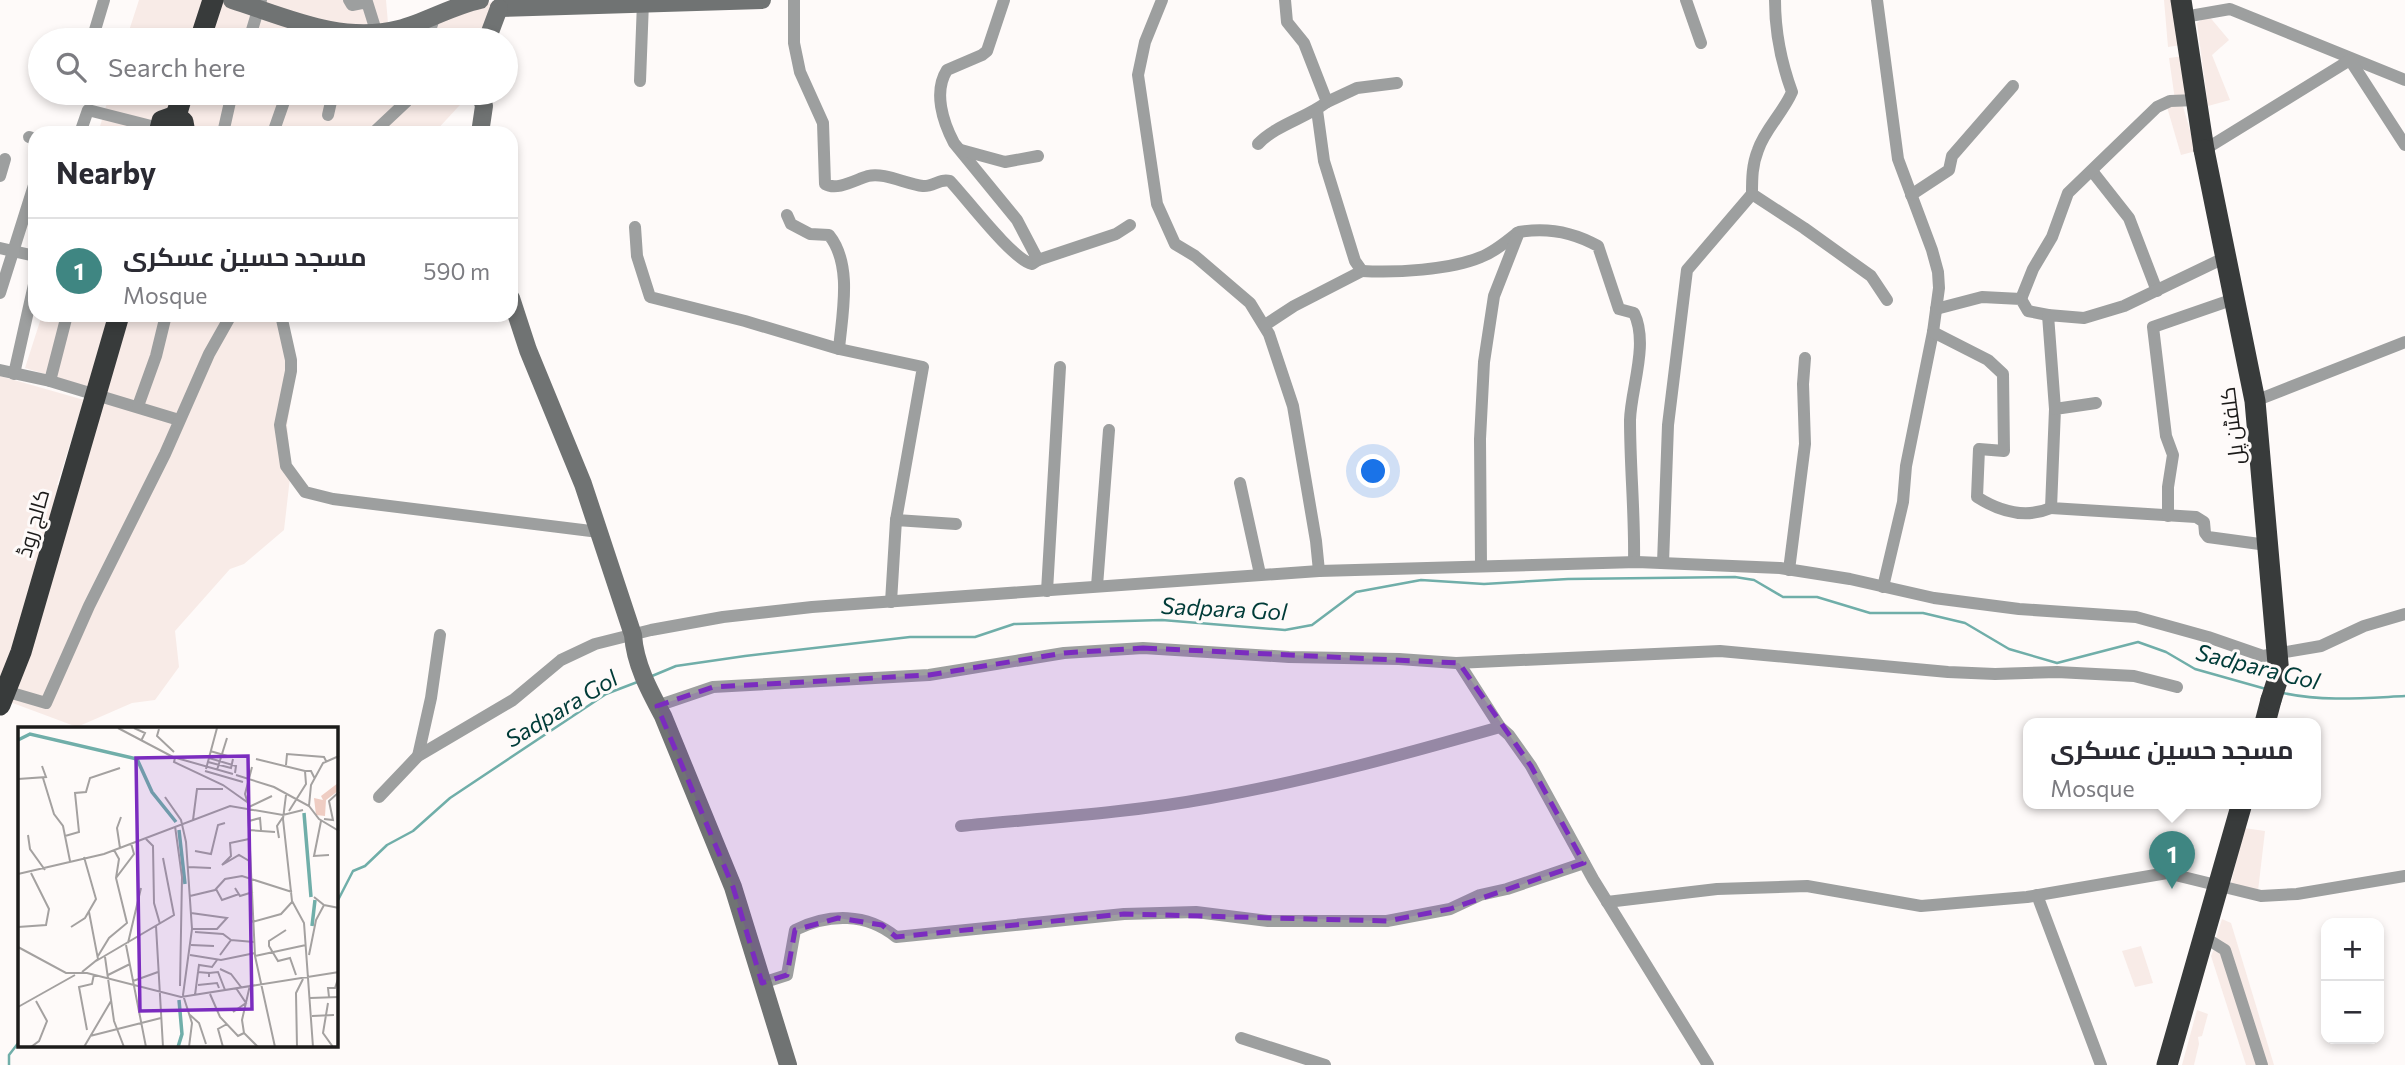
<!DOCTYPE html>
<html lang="en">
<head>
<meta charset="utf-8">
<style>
	body { margin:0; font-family:Commissioner,Cairo,sans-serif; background:#f7f7f7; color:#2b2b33 }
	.controls { position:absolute; right:21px; bottom:21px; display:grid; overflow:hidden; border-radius:14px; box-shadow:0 4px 10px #0003 }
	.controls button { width:63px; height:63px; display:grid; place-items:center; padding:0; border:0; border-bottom:2px solid #e1e1e2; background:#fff; color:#2b2b33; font:35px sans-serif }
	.you { position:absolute; left:1374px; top:472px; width:24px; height:24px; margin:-18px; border:5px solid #fff; border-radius:50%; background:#1a73e8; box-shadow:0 0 0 10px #1a73e833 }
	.badge { display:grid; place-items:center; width:46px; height:46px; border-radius:50%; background:#3f8682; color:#fff; font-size:23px; font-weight:700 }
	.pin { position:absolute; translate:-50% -58px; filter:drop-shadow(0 2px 4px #0008) }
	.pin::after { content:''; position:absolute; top:37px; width:24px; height:21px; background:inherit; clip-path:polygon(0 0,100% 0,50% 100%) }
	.popup { position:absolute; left:2023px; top:718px; width:298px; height:91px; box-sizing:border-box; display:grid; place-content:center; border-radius:14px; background:#fff; filter:drop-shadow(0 2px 5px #0005); font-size:23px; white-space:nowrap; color:#7c7c81 }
	.popup b { font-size:26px; color:#2b2b33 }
	.popup::after { content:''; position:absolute; left:50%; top:100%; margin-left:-14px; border:14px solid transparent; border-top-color:#fff }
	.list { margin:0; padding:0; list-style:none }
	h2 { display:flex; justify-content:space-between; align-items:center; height:91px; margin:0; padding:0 28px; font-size:30px }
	h2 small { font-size:23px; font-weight:400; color:#7c7c81 }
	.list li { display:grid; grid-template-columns:46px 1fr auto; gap:21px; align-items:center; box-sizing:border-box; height:105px; padding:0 28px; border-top:2px solid #e1e1e2 }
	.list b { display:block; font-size:26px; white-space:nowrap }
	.list p { margin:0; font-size:23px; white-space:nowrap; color:#7c7c81 }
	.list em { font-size:23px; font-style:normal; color:#7c7c81 }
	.icon { flex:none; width:38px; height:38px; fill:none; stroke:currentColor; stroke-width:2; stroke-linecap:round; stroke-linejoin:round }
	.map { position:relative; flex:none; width:2405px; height:1065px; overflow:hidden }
	.search { position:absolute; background:#fff; box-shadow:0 4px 10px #0003; left:28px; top:28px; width:490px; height:77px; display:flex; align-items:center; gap:18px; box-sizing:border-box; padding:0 24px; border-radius:38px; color:#7c7c81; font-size:26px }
	.panel { position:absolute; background:#fff; box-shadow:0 4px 10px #0003; left:28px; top:126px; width:490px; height:196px; border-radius:21px }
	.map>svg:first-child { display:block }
	.built { fill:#f8ebe7 }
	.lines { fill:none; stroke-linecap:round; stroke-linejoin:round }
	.stream { stroke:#70aea9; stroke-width:2.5 }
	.street { stroke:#9d9f9f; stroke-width:12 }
	.secondary { stroke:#707373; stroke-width:18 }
	.highway { stroke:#383b3b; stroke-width:21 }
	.highway-bridge { stroke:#383b3b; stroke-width:21 }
	.marked { fill:#7b2cbf; fill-opacity:0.2; stroke:#7b2cbf; stroke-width:5; stroke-dasharray:14 9; stroke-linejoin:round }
	.labels { text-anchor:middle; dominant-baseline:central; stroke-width:6; stroke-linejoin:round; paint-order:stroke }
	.street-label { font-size:21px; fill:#1c1b1a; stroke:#fefaf9 }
	.water-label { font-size:23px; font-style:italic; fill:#003b38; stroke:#fefaf9 }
	.inset-river { fill:none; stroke:#70aea9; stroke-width:3.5 }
	.inset-road { fill:none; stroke:#a4a1a0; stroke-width:2 }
	.view { fill:#7b2cbf; fill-opacity:0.15; stroke:#7b2cbf; stroke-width:3.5 }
	.inset-edge { fill:none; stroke:#1c1b1a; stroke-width:3.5 }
</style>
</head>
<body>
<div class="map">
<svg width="2405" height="1065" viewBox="0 0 2405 1065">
	<rect width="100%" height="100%" fill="#fefaf9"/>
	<g class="built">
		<polygon points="139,0 386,0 389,35 498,0 496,40 126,40"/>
		<polygon points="2164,0 2178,0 2181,45 2168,47"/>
		<polygon points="2208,15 2229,40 2212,55 2230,100 2208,106 2197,23"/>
		<polygon points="2183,56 2190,98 2175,100 2169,58"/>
		<polygon points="110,93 471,93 434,133 98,133"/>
		<polygon points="2182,103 2196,151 2181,155 2167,107"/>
		<polygon points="42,315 283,315 284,326 297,366 287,425 291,469 284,530 244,564 230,569 175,631 179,667 155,700 132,703 77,727 10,702 0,694 0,376 84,400 57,485 78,490 92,388 25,368"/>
		<polygon points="2244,828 2265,831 2258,891 2230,888"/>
		<polygon points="2222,919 2231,923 2274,1065 2264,1065 2216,938"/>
		<polygon points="2141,946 2153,983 2135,987 2122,951"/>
		<polygon points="2215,947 2223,955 2259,1065 2246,1065 2211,956"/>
		<polygon points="2197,1010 2208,1014 2202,1036 2198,1037 2199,1044 2194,1065 2182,1065"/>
	</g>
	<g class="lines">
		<g class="stream">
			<polyline points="652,676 676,666 745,656 910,637 975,637 1014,624 1162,620 1285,630 1312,625 1356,592 1421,580 1484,584 1568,579 1735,577 1754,580 1783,597 1817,597 1870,613 1923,613 1965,623 2009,649 2057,663 2138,642 2166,652 2195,669 2266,689"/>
			<path d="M 2283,693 C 2324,702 2364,698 2405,696"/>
			<polyline points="336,904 353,871 365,866 387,845 413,831 450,798 606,694 640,681"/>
			<polyline points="9,1065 9,1055 19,1042"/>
		</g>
		<g class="street">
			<polyline points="349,0 352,5 367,2 377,34"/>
			<path d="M 794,0 L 794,43 L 800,72 L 823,123 L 825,184 C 837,191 855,180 868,176 C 884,172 906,184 923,186 C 933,187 940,178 950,181 C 967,199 1012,259 1032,264 L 1038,260 L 1017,220 L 954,143 C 943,122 933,92 947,70 L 982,55 L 987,51 L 1004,0"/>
			<polyline points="1162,0 1145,42 1138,75 1157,204 1175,244 1195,256 1250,303 1269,334 1293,406 1316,541 1319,571"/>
			<polyline points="1686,0 1701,43"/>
			<path d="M 1775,0 C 1775,32 1781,62 1792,92 C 1783,113 1765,129 1758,150 C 1752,165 1752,179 1752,194 L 1804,228 L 1871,276 L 1887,300"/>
			<polyline points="1877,0 1898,159 1932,250 1938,272 1939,288 1933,332 1906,466 1903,502 1883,587"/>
			<polyline points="2184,17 2230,9 2405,80"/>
			<polyline points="92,40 104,0"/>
			<polyline points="249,40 261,0"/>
			<polyline points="304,40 309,25"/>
			<polyline points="427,40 434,18"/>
			<polyline points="640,81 643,2"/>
			<polyline points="1327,102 1357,88 1397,83"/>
			<polyline points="328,115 333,93"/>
			<polyline points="80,133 88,110 159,128"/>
			<polyline points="223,133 232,93"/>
			<polyline points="273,133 287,93"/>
			<polyline points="373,133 406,102 410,93"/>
			<polyline points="29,137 35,139"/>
			<path d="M 1258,144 C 1276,125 1306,118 1327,102 L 1304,43 L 1287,22 L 1285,0"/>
			<polyline points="961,150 1005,162 1038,156"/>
			<polyline points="2204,150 2350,60 2405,145"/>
			<polyline points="2092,171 2129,218 2157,291"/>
			<polyline points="0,176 5,159"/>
			<polyline points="1911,195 1949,170 1952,156 2013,86"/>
			<path d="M 787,215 L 791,224 L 810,234 L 829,235 C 853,265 842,314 839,349"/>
			<polyline points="635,227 637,256 650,297 745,321 839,349 923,367 896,520"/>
			<polyline points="0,248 35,256"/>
			<polyline points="1038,260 1116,234 1130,225"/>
			<path d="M 1362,271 C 1395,273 1450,270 1481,257 C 1494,252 1506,242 1517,233"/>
			<polyline points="0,293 35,182"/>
			<polyline points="2021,299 2033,269 2052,237 2068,193 2157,107 2170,101 2196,100"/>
			<polyline points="1936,309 1982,297 2021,299 2028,311 2048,315"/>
			<polyline points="281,315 291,360 291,371 280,425 286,466 305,492 333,499 599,532"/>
			<polyline points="1265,325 1294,306 1362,271 1355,261 1324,161 1317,110"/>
			<path d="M 1933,332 L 1988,360 L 2003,374 L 2004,451 L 1979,449 L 1977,497 C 1999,511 2025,519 2051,508"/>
			<polyline points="0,370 50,381 179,420"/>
			<polyline points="14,374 35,280"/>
			<polyline points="50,381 67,315"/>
			<polyline points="2255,401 2405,342"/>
			<polyline points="2096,403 2055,409 2051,508 2196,517 2204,522 2205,533 2208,537 2267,545"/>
			<polyline points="138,406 156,356 166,315"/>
			<polyline points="2055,409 2048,315 2084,318 2124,306 2226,257"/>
			<polyline points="1240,483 1260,574"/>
			<polyline points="2168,516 2168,487 2173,455 2166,436 2153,327 2234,299"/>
			<polyline points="1663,563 1668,425 1687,270 1752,194"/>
			<path d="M 1481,565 L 1480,439 L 1484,362 L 1494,296 L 1519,232 C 1547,227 1573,232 1598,246 L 1619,309 L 1634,313 C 1649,344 1631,388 1630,420 C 1630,468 1635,515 1634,562"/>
			<polyline points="1789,570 1805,444 1803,384 1805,358"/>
			<polyline points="1097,586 1109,430"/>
			<polyline points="1047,591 1060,367"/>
			<polyline points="891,602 896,520 956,524"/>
			<polyline points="1459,663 1500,727"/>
			<polyline points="5,691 46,703 89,606 165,454 209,354 231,315"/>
			<polyline points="657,706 713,687 929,675 1064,653 1143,648 1289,657 1399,659 1456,663 1720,651 1948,672 1995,674 2057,672 2134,676 2177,687"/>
			<polyline points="418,756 431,698 440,635"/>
			<polyline points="379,797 418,756 513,700 561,660 595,644 651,630 723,617 812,607 1319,571 1637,562 1780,568 1850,579 1934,598 2019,609 2136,617 2208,637 2263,656 2321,646 2364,626 2405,614"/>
			<path d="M 961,826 C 1044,818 1128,813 1210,798 C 1308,781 1405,754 1500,727 L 1509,735 L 1531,766 L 1593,879 L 1708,1065"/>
			<polyline points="2037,895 2101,1065"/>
			<polyline points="1607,902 1717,889 1807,886 1921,906 2027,897 2167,873 2261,896 2297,894 2405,876"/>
			<polyline points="2204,937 2225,950 2262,1065"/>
			<path d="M 762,983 L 787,975 L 795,930 C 829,913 867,913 896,937 L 1124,914 L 1196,912 L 1268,921 L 1387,921 L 1450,909 L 1480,895 L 1507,889 L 1584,863"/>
			<polyline points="1241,1038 1325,1065"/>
		</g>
		<g class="secondary">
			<path d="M 232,0 C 286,17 341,44 399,29 C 426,22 452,6 480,0"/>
			<polyline points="499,8 762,0"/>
			<polyline points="487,40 499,8"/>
			<polyline points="480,133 484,106 480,93"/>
			<path d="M 511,298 L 528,350 L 583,484 L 633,635 C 635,664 649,690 663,716 L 733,887 L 788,1065"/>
		</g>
		<g class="highway">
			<polyline points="2181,0 2204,150"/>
			<polyline points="200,40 213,0"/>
			<polyline points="176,116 183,93"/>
			<polyline points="159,133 162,121 176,116 183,122 185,133"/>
			<polyline points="0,705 21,652 119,315"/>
			<polyline points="2265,723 2271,700"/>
			<polyline points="2167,1065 2242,803"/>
		</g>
		<polyline class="highway-bridge" points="2204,150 2255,401 2279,675 2271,700"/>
	</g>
	<path class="marked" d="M 1143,648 L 1459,663 L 1531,766 L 1584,863 L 1450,909 L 1387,921 L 1124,914 L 896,937 L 882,925 L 838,918 L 795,930 L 787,975 L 762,983 L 733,887 L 657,706 L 713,687 L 929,675 L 1064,653 Z"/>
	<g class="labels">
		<g class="street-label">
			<text transform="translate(2231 426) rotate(-97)">کلفٹن پل</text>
			<text transform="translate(32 523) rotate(-74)">کالج روڈ</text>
		</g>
		<g class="water-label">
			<text transform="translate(1224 608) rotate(3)">Sadpara Gol</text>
			<text transform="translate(2258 666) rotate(14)">Sadpara Gol</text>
			<text transform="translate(561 708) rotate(-31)">Sadpara Gol</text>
		</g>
	</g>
	<g transform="translate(18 727)">
		<rect width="320" height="320" fill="#fefaf9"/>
		<path d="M 320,56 L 320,64 L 308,73 L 307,89 L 298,88 L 296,71 L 305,73 L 303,69 Z" fill="#efcdc3"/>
		<path class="inset-river" d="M 0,13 L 12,7 L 119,32 L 134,65 L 158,95M 286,86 L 293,170M 161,103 L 167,157M 294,199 L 297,173M 160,320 L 164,307 L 161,273"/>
		<path class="inset-road" d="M 100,1 L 155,30 L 215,47M 116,1 L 127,6 L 123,14M 141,2 L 139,9 L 156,25M 192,24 L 213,30M 157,31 L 156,35 L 205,58 L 229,75M 191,31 L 218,39 L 217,46M 238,32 L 287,44M 190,35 L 213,41 L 215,32M 268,38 L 269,27 L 306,30 L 308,34M 234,40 L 227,67 L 231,80 L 254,69M 188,42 L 199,1M 199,43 L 209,11M 187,44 L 225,55M 218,48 L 256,60 L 291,79 L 301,92 L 321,104M 25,51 L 36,87 L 45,99 L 52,134M 0,52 L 28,50 L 24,39M 268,68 L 265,92 L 274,174 L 286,196 L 295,320M 147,70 L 163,93 L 168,115 L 174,202 L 165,268 L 174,296 L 171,320M 291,79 L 293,58 L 305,36 L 321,29M 230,81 L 237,229 L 257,320M 271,84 L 288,57 L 287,44 L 293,44 L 297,52M 306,92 L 315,93 L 311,74 L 321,65M 175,93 L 179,62 L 205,62M 231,94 L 242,91 L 243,103M 303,94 L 296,129 L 311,128M 157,99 L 164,150 L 162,259M 231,103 L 257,105M 10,108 L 12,122 L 27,143M 47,109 L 61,105 L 57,66 L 68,65 L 72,51 L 102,41M 261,111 L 259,99 L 265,90M 128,112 L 135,119 L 136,176 L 142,197M 231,112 L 212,116 L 213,129 L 204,138 L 221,128 L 233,135M 102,121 L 99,101 L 103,90M 96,123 L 101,132 L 98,151M 177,124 L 193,127 L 200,98 L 207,96M 170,140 L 193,141M 0,147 L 86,127 L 212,79 L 265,88 L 285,83M 217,161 L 222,169 L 235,165M 198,162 L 204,173 L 221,167M 172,169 L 197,163 L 207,152 L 224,149 L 274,165M 296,170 L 306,178 L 321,181M 173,186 L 209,191 L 199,202 L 174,202M 234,195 L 263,187 L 274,175M 138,199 L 145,320M 0,200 L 28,198 L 31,182 L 13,146M 53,200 L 67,191 L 78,172 L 66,130M 268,203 L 251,214 L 251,219 L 260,234 L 272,231 L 278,248M 177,205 L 205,207 L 213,213M 110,216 L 123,161M 108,218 L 128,320M 173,218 L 196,219M 0,220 L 48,246 L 69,246 L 163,270 L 321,245M 172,228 L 203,233 L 237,226M 202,228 L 213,213 L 236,215M 291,228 L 298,193 L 306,178M 80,229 L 91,211 L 109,196 L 98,151 L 116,127 L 113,116M 237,229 L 288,218M 87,230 L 96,294 L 106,320M 78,234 L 156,188 L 145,131M 202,242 L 213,247 L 223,260M 64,245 L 80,232 L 71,185M 180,245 L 181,238 L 194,240 L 199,233M 191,246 L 200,245 L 207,263M 90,248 L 112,237M 115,254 L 140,245M 180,258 L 199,256 L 201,261M 232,258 L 224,293 L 226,306 L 240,320M 192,267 L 202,290 L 220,309 L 226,306M 177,268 L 180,245 L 191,246 L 191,250M 311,270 L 310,261 L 317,261 L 320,252M 292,271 L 321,270M 310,276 L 305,306 L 315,320M 0,280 L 57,248M 215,285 L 228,276 L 218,261M 172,288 L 181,296 L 188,317M 294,289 L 316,288M 69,303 L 61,260 L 74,257 L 76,247M 72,309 L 143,291M 13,320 L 21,314 L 29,294 L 18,274M 66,320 L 93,274M 205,320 L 200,302 L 209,297M 279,320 L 278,266 L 285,252"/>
		<path class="view" d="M 230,29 L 234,282 L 122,284 L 118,31 Z"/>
		<rect width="320" height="320" class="inset-edge"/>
	</g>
</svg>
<div class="controls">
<button>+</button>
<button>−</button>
</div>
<div class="you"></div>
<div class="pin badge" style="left:2172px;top:889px">1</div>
<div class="popup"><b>مسجد حسین عسکری</b>Mosque</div>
<div class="search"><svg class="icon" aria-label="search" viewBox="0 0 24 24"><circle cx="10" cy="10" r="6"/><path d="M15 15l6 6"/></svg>Search here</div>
<section class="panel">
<h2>Nearby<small></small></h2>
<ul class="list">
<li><span class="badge">1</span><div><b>مسجد حسین عسکری</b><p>Mosque</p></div><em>590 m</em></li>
</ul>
</section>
</div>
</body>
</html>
